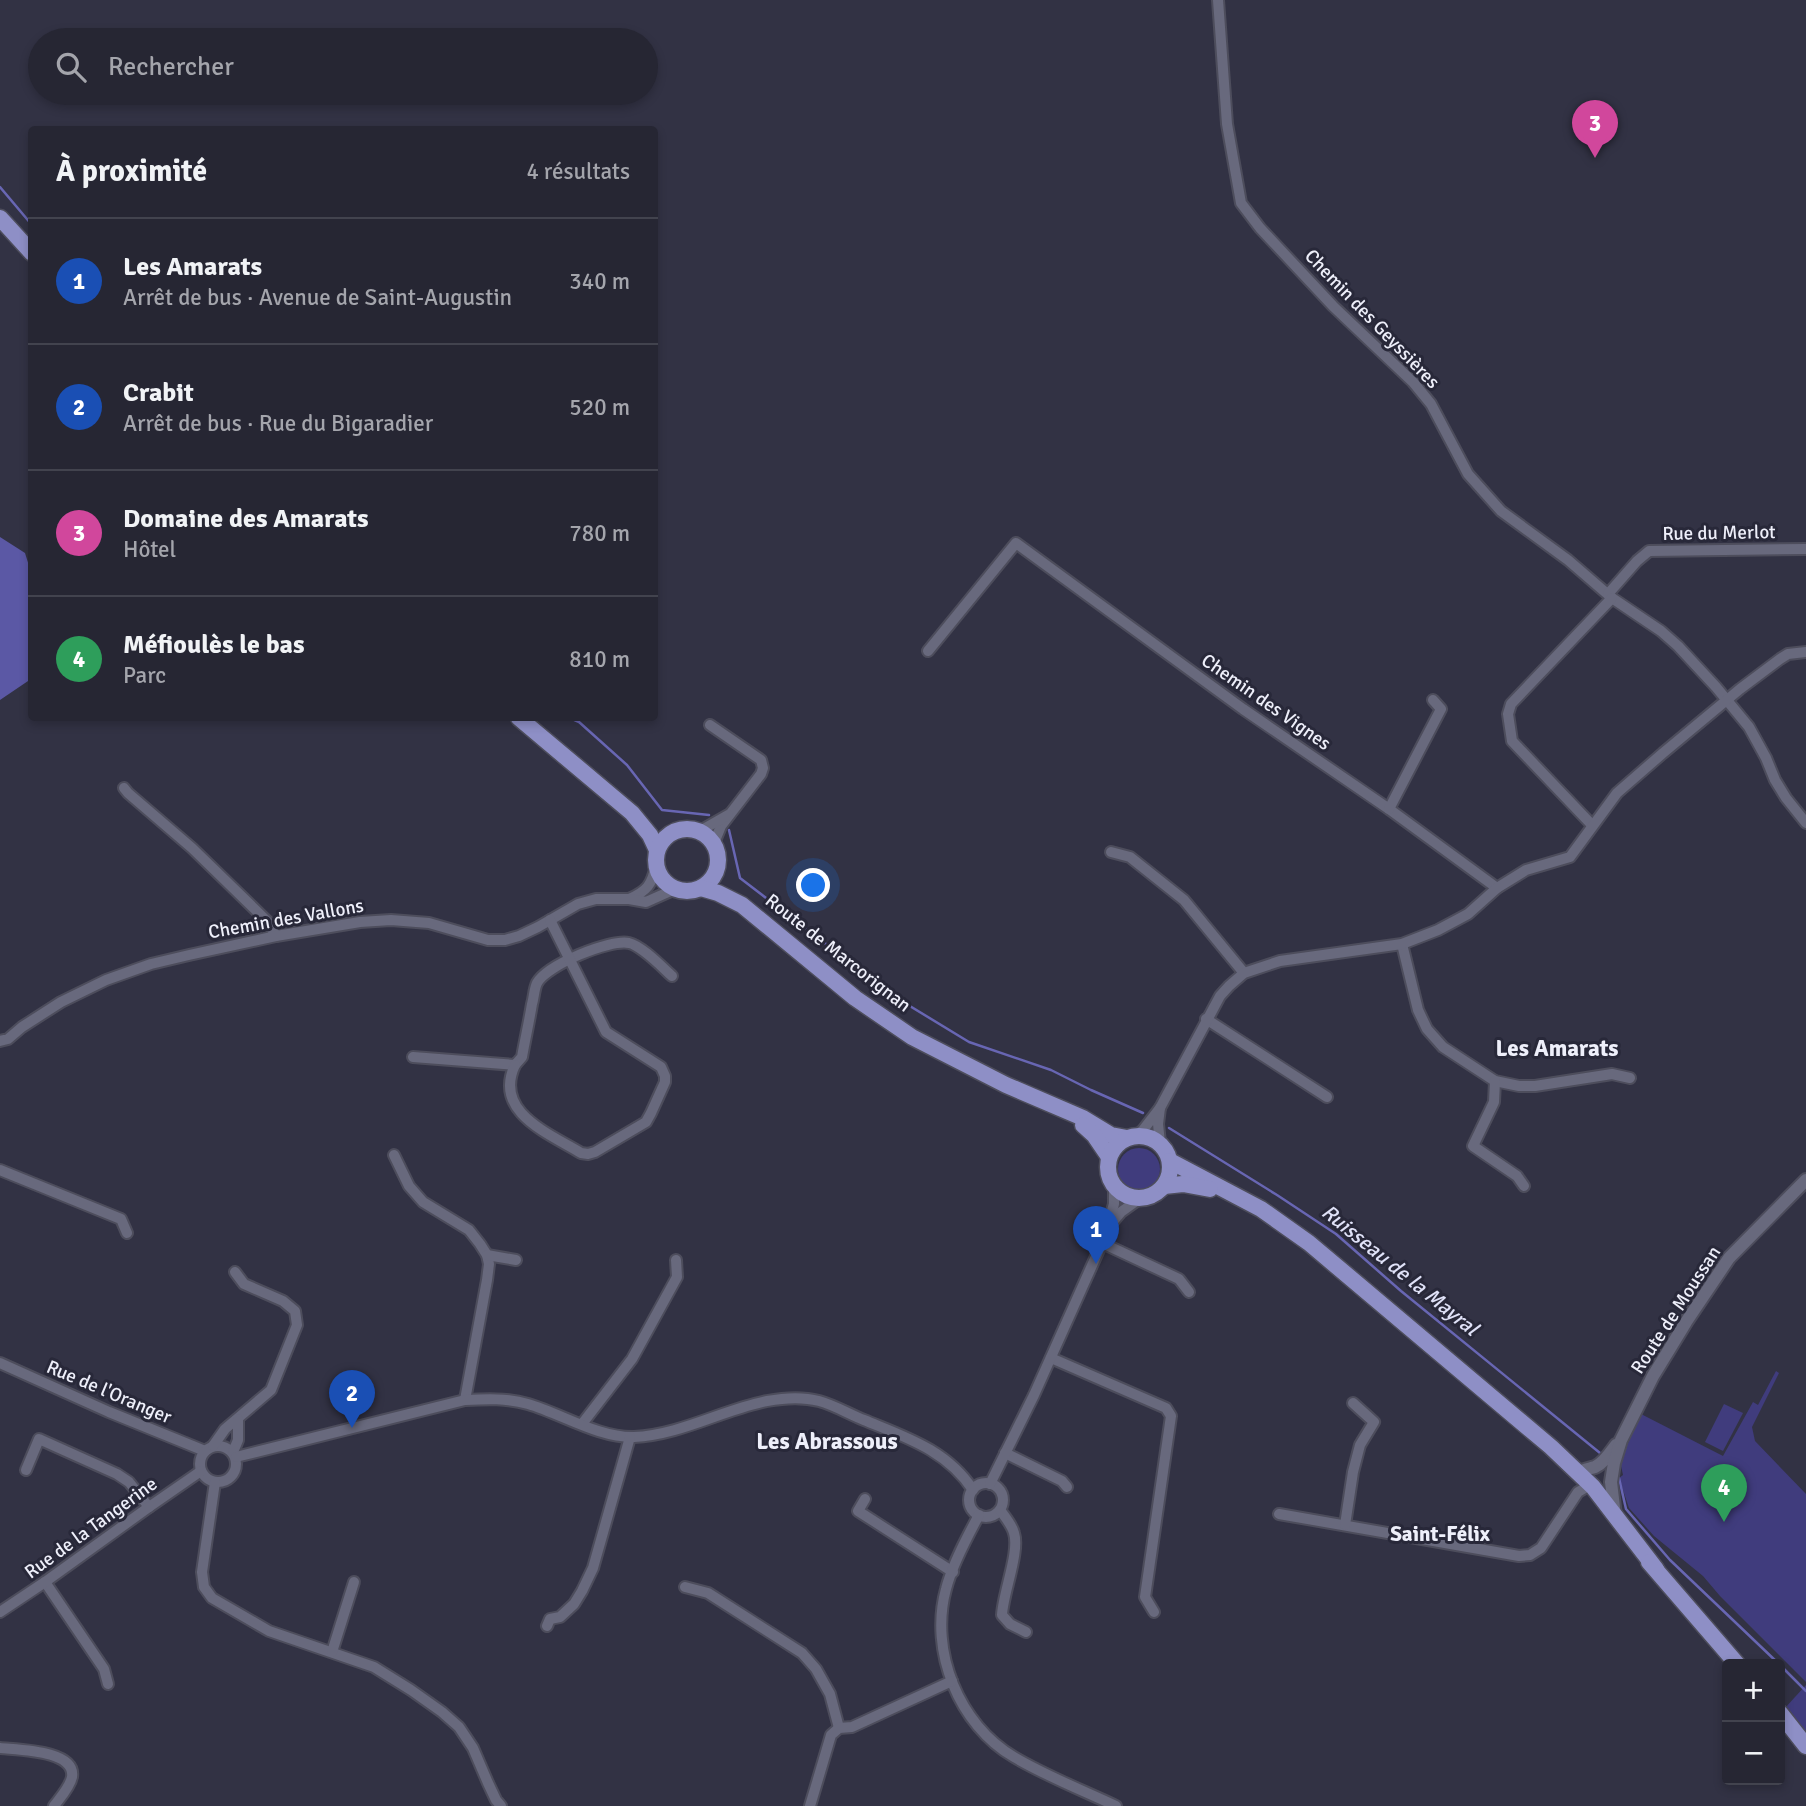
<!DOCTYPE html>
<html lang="fr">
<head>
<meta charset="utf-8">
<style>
	body { margin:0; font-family:Signika,sans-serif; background:#32323f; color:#f1f3f6 }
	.controls { position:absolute; right:21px; bottom:21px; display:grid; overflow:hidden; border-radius:7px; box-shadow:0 4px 10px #0003 }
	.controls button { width:63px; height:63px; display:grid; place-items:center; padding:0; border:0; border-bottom:2px solid #42434e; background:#262633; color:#f1f3f6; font:35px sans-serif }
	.you { position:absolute; left:814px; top:886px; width:24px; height:24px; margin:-18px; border:5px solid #fff; border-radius:50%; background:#1a73e8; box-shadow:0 0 0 10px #1a73e833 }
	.badge { display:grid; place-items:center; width:46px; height:46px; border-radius:50%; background:#8ece43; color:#fff; font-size:23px; font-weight:700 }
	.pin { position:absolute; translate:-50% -58px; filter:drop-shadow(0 2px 4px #0008) }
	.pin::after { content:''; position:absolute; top:37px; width:24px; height:21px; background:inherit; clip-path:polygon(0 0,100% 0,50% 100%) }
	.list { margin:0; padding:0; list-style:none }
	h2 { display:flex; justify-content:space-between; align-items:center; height:91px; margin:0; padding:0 28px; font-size:30px }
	h2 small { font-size:23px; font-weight:400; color:#a4a5ac }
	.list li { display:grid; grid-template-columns:46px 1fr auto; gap:21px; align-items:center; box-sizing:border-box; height:126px; padding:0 28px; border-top:2px solid #42434e }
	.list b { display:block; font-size:26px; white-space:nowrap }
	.list p { margin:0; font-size:23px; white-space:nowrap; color:#a4a5ac }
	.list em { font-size:23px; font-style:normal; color:#a4a5ac }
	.icon { flex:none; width:38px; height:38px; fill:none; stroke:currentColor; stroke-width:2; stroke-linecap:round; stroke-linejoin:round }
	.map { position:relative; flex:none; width:1806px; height:1806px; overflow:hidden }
	.search { position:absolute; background:#262633; box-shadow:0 4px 10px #0003; left:28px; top:28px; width:630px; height:77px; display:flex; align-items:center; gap:18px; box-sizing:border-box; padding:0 24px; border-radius:38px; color:#a4a5ac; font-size:26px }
	.panel { position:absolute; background:#262633; box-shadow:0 4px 10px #0003; left:28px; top:126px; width:630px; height:595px; border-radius:7px }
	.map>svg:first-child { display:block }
	.green { fill:#403c7d }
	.forest { fill:#5b58a5 }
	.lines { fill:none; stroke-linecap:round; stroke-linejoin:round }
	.stream { stroke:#6866b3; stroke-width:2.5 }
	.minor-casing { stroke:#4d4d5c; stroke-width:14 }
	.tertiary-casing { stroke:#4d4d5c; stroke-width:16 }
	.primary-casing { stroke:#4d4d5c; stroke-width:19 }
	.minor { stroke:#68697d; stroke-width:10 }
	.tertiary { stroke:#68697d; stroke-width:12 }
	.primary { stroke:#8e8fc6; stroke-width:16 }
	.labels { text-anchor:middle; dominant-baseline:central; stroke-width:6; stroke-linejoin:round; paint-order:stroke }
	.street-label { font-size:19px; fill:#eeeffa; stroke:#282839 }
	.water-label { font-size:21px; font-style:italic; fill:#e0e2f8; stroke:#282839 }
	.neighbourhood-label { font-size:21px; font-weight:bold; fill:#eeeffa; stroke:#282839 }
	.quarter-label { font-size:23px; font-weight:bold; fill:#eeeffa; stroke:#282839 }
</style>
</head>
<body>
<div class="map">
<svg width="1806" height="1806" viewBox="0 0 1806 1806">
	<rect width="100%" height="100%" fill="#323244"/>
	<g class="green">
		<circle cx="1139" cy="1169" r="21"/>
		<polygon points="1776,1371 1779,1373 1752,1427 1755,1441 1806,1494 1806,1682 1720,1596 1703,1576 1654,1536 1629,1508 1619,1478 1623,1475 1620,1461 1641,1414 1723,1456 1753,1402 1758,1405"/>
		<polygon points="1724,1404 1743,1413 1723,1451 1705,1442"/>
		<polygon points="1806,1685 1806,1733 1785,1708"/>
	</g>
	<polygon class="forest" points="0,537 25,553 31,572 31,679 0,700"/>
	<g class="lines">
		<g class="stream">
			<polyline points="0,187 32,225"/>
			<polyline points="570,718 579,722 627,765 662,810 709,815"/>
			<polyline points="729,830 740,878 895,997 969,1042 1051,1070 1091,1090 1143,1113"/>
			<polyline points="1169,1128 1277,1195 1336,1234 1401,1291 1600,1453"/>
			<polyline points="1619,1478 1626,1509 1670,1560 1779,1664"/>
			<polyline points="1780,1665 1806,1691"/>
		</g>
		<g class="minor-casing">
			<g id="minor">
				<polyline points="1218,0 1227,124 1241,203 1260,228 1333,306 1413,382 1431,404 1468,474 1501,511 1568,560 1612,598 1661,631 1678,646 1716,687 1749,727 1766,758 1775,780 1786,798 1806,823"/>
				<polyline points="1608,594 1637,561 1649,551 1806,549"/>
				<polyline points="928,651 1016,543 1243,709 1389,809 1497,888"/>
				<polyline points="710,725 761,760 763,768 761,774 721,826 714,843"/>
				<polyline points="124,788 128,793 192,848 268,922 276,936"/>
				<polyline points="1389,809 1441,709 1433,700"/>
				<polyline points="1592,825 1512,741 1508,714 1511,704 1612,598"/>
				<polyline points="700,831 728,815"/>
				<polyline points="1111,852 1130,857 1184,900 1244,973"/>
				<path d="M 629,899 C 647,891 652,885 656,865"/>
				<polyline points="1402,944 1418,1010 1427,1029 1443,1047 1495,1081 1519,1086 1535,1086 1612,1074 1630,1078"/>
				<polyline points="1206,1019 1327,1097"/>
				<polyline points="0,1041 8,1039 22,1027 61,1002 106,980 151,964 189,955 276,936 360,922 391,920 429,923 488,940 505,940 519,936 538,927 578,904 596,899 629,899 646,902 675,889"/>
				<path d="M 413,1057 L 515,1065 L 522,1057 C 525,1040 529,1022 532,1004 C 534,998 534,989 537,983 C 547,965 609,939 629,943 C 642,946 662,967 672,976"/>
				<path d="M 515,1065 C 493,1112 548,1133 581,1153 L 588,1154 L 595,1152 L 646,1122 L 651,1113 L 665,1082 L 665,1076 L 661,1067 L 606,1032 L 550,920"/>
				<polyline points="1495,1081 1494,1102 1473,1146 1517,1176 1524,1186"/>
				<polyline points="1160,1108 1220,996 1229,986 1244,973 1280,961 1402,944 1438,930 1468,914 1497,888 1526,870 1570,857 1617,793 1663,753 1740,689 1780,659 1788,654 1806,652"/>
				<polyline points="1137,1136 1143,1130 1160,1108 1158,1124 1160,1143"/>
				<polyline points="394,1155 409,1186 423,1202 469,1230 480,1244 487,1255 489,1264 487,1280 465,1400"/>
				<polyline points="0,1170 121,1219 127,1233"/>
				<polyline points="1110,1225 1121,1212 1139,1199"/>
				<polyline points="1102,1243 1179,1279 1189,1292"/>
				<polyline points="487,1255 516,1260"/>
				<polyline points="1051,1358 1166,1408 1171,1416 1145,1597 1154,1612"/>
				<polyline points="0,1363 109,1412 205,1451"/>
				<polyline points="582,1424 632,1359 677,1277 676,1260"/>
				<circle cx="218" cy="1464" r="18"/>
				<polyline points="213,1446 225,1429 271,1390 297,1325 295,1311 283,1301 244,1284 235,1272"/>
				<polyline points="233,1452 238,1440 238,1419"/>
				<polyline points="1005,1453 1062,1481 1067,1487"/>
				<path d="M 236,1457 L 465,1400 C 486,1399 508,1398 528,1404 C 562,1414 599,1438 634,1437 C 680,1435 722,1410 767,1401 C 783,1398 804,1397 819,1401 C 834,1405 849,1414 864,1420 C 905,1437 947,1450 973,1490"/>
				<polyline points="26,1470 39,1439 117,1474 129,1482 149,1507"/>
				<polyline points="215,1482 202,1572 204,1587 212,1598 269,1631 374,1667 411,1690 442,1712 459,1727 473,1748 488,1783 496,1800 501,1806"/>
				<circle cx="986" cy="1500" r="17"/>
				<polyline points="990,1484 1034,1395 1102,1243 1114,1204 1114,1186"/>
				<polyline points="865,1499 858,1511 953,1572"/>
				<path d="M 1000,1510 C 1005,1517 1012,1525 1014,1533 C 1020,1552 1003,1593 1002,1615 L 1010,1624 L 1026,1632"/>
				<polyline points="1279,1514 1519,1556 1530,1555 1541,1548 1578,1492 1585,1488"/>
				<path d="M 979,1515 C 967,1537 952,1565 946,1589 C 929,1651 959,1725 1014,1757 C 1046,1776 1082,1790 1116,1806"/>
				<polyline points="1345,1525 1353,1472 1360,1445 1374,1422 1353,1403"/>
				<polyline points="45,1582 104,1669 108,1684"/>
				<polyline points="685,1587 708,1593 802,1653 816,1669 830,1694 839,1728"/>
				<polyline points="0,1612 45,1582 149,1507 201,1471"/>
				<polyline points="547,1626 550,1619 560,1617 574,1604 582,1591 593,1568 630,1437"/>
				<polyline points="332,1652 354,1582"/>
				<path d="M 0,1748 C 18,1750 76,1750 72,1777 C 70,1787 60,1798 54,1806"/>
				<polyline points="810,1806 831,1735 839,1728 852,1727 952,1681"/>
			</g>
		</g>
		<g class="tertiary-casing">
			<g id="tertiary">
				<path d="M 1578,1473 C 1584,1469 1589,1469 1595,1467 C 1604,1463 1610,1453 1616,1445"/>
				<polyline points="1615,1516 1611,1482 1614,1463 1621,1440 1653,1376 1686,1322 1729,1258 1806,1180"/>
			</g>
		</g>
		<g class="primary-casing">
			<g id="primary">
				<polyline points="0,218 32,253"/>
				<polyline points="519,718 632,813 650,835 657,850"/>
				<circle cx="687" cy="860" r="31"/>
				<polyline points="701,888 718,893 742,905 855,998 912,1037 1006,1085 1083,1118 1111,1135 1127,1138"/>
				<polyline points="1083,1125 1094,1135 1109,1157"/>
				<circle cx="1139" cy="1167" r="31"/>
				<polyline points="1170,1161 1261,1209 1309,1243 1551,1447 1593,1487 1656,1569"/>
				<polyline points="1164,1186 1183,1184 1210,1189"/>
				<polyline points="1649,1562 1737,1664"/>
				<polyline points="1780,1713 1806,1746"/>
			</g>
		</g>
		<use href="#minor" class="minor"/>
		<use href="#tertiary" class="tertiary"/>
		<use href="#primary" class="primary"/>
	</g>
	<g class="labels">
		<g class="street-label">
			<text transform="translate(1372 319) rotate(46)">Chemin des Geyssières</text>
			<text transform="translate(1719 533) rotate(-1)">Rue du Merlot</text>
			<text transform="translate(1266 702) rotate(35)">Chemin des Vignes</text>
			<text transform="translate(286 919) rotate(-10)">Chemin des Vallons</text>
			<text transform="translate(838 953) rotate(38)">Route de Marcorignan</text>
			<text transform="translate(1676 1310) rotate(-57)">Route de Moussan</text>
			<text transform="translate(109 1392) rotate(23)">Rue de l'Oranger</text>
			<text transform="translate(91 1528) rotate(-36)">Rue de la Tangerine</text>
		</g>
		<g class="water-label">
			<text transform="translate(1400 1270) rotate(39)">Ruisseau de la Mayral</text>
		</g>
		<g class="neighbourhood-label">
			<text x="1440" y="1534">Saint-Félix</text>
		</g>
		<g class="quarter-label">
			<text x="1557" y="1048">Les Amarats</text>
			<text x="827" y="1441">Les Abrassous</text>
		</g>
	</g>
</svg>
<div class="controls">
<button>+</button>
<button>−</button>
</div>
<div class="you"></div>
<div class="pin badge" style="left:1096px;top:1264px;background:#1a4fb4">1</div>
<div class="pin badge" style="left:352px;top:1428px;background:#1a4fb4">2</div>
<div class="pin badge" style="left:1595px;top:158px;background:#d1479c">3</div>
<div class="pin badge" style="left:1724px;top:1522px;background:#2e9e5b">4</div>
<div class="search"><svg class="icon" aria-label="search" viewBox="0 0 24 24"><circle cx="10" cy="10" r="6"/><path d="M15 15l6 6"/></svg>Rechercher</div>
<section class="panel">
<h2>À proximité<small>4 résultats</small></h2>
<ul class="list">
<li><span class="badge" style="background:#1a4fb4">1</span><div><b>Les Amarats</b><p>Arrêt de bus · Avenue de Saint-Augustin</p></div><em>340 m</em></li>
<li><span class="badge" style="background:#1a4fb4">2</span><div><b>Crabit</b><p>Arrêt de bus · Rue du Bigaradier</p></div><em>520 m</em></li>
<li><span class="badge" style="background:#d1479c">3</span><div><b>Domaine des Amarats</b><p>Hôtel</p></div><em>780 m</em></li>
<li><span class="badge" style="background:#2e9e5b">4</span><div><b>Méfioulès le bas</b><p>Parc</p></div><em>810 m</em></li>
</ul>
</section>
</div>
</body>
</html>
